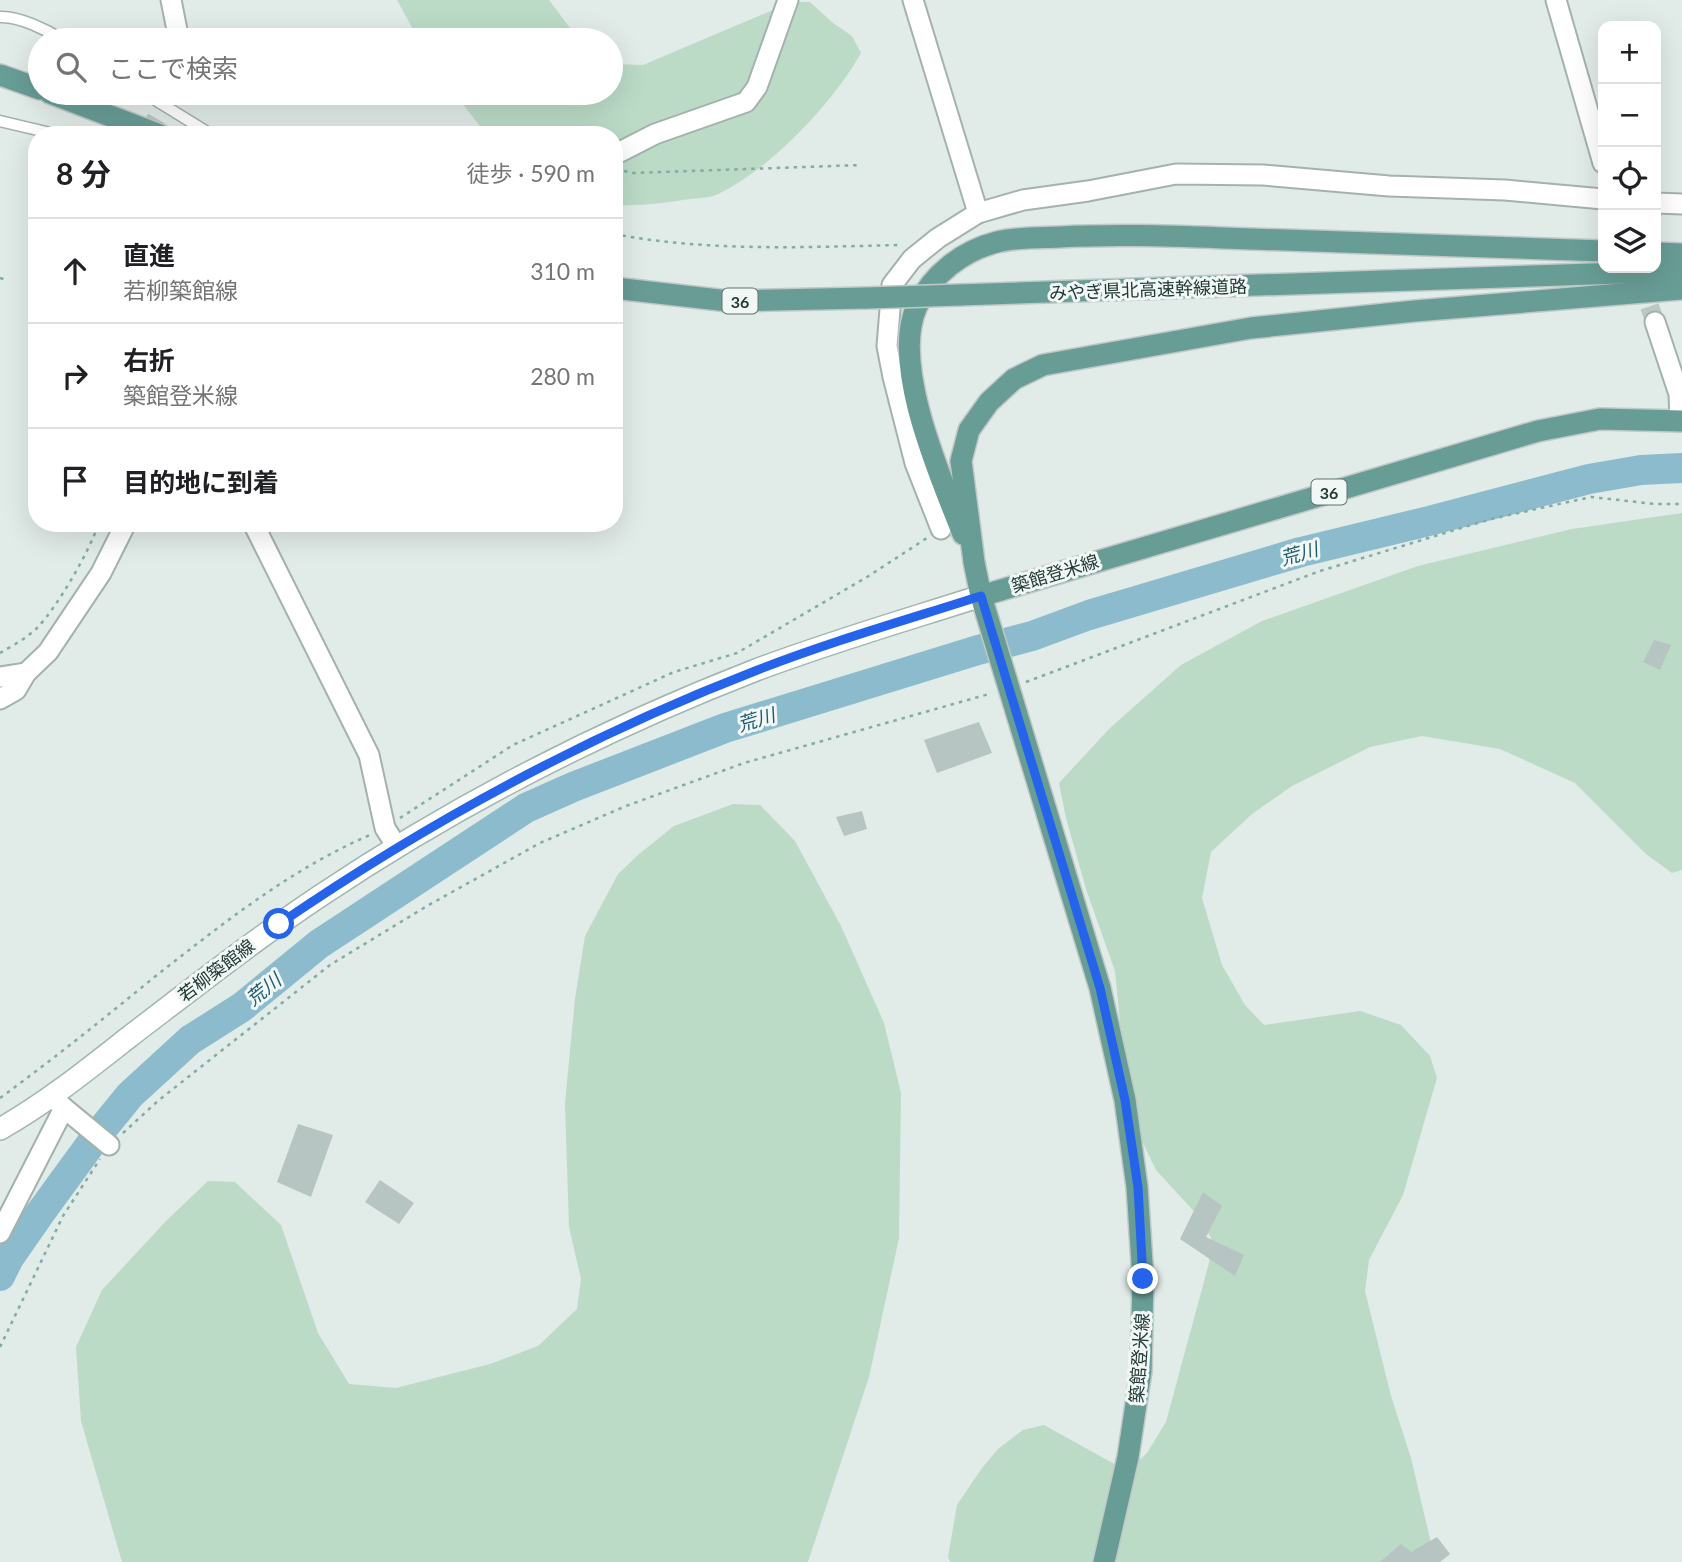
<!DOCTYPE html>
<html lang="ja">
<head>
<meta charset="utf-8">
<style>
	body { margin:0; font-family:Lato,"Noto Sans JP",sans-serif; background:#f6f6f6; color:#202124 }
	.controls { position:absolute; right:21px; top:21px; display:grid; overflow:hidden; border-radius:14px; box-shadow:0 7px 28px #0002 }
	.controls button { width:63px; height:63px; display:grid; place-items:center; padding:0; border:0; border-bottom:2px solid #e0e0e0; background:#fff; color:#202124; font:35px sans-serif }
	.stop { position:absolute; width:21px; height:21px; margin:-16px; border:5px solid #2563eb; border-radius:50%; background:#fff }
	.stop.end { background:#2563eb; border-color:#fff; box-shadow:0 2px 7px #0008 }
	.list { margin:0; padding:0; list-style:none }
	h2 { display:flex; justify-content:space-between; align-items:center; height:91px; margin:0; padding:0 28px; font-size:30px }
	h2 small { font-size:23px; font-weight:400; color:#757577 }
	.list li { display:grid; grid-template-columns:46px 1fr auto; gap:21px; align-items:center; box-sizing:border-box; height:105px; padding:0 28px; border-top:2px solid #e0e0e0 }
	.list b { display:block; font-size:26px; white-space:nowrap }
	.list p { margin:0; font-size:23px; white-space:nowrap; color:#757577 }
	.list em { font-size:23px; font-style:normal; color:#757577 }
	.icon { flex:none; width:38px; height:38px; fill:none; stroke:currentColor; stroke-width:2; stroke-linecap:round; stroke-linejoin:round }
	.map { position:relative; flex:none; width:1682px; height:1562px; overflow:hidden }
	.search { position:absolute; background:#fff; box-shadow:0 7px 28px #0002; left:28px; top:28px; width:595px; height:77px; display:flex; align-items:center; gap:18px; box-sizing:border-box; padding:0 24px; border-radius:38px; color:#757577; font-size:26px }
	.panel { position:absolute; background:#fff; box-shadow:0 7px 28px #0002; left:28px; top:126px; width:595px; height:406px; border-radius:28px }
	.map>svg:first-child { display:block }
	.green { fill:#bbdbc7 }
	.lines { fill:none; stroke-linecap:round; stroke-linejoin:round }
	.river { stroke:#8cbbcd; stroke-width:30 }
	.building { fill:#b6c5c1 }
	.minor-tunnel { stroke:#bbc8c4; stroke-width:19; stroke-dasharray:19 10; stroke-linecap:butt }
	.service-casing { stroke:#a4b2ae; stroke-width:13 }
	.minor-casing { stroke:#a4b2ae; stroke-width:23 }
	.secondary-casing { stroke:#a0b6b0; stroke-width:24 }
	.primary-casing { stroke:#c1c8c7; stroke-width:24 }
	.path { stroke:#83aca4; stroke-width:2.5; stroke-dasharray:3.5 5; stroke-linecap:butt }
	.service { stroke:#fff; stroke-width:10 }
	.minor { stroke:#fff; stroke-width:19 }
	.secondary { stroke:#fff; stroke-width:21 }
	.primary { stroke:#689d96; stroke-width:21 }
	.primary-bridge-casing { stroke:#c1c8c7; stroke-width:24; stroke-linecap:butt }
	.primary-bridge { stroke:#689d96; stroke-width:21 }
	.route { stroke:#2563eb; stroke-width:9 }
	.labels { text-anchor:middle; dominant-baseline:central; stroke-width:6; stroke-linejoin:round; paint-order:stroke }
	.shield { fill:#f1f7f5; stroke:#60736f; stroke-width:2 }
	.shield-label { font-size:16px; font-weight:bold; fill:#223a36 }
	.street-label { font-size:18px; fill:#223a36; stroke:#f1f7f5 }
	.water-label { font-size:19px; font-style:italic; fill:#205b72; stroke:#f1f7f5 }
</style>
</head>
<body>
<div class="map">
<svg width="1682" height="1562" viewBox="0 0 1682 1562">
	<rect width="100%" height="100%" fill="#e1ebe7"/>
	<g class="green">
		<polygon points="397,0 549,0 579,40 419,40"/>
		<path d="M 792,2 L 810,2 L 833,23 L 852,36 L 861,53 C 833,103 769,171 716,195 C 708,198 698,198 690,199 C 664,203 640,206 614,205 L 614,135 L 487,135 L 454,93 L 611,93 L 611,64 L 643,65 Z"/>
		<polygon points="1682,513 1682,870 1672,873 1646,854 1575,783 1500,749 1422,736 1370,747 1292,786 1252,814 1211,852 1202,898 1222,965 1245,1005 1264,1025 1360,1011 1401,1025 1430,1056 1437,1078 1403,1195 1369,1260 1365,1291 1391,1396 1411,1458 1430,1539 1432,1562 950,1562 948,1557 957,1505 982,1468 998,1449 1023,1430 1044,1425 1118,1466 1135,1464 1147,1453 1166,1422 1209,1263 1212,1240 1201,1219 1156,1170 1141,1139 1120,1022 1115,971 1086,889 1066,818 1059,783 1110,728 1181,665 1262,621 1418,566 1572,529"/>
		<polygon points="733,804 760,805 795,841 841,926 884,1023 901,1093 899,1238 869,1377 808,1562 122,1562 81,1421 76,1347 102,1290 166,1221 208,1181 235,1182 281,1225 318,1333 349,1384 396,1388 490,1364 538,1346 577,1309 581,1279 569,1227 565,1103 575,999 585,936 618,874 638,855 674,826"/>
	</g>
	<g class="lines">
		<polyline class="river" points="0,1276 9,1258 41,1212 95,1138 130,1095 190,1040 242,1007 319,944 526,808 573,787 725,728 978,650 1032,636 1089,615 1301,552 1425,522 1589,479 1641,470 1682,468"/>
	</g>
	<g class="building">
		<polygon points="1654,640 1671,645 1660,670 1643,662"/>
		<polygon points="979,722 992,753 937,773 924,740"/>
		<polygon points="862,811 867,829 844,836 836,817"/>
		<polygon points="298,1124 333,1135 311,1197 277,1182"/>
		<polygon points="380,1180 414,1203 399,1224 365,1202"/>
		<polygon points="1203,1192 1222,1206 1206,1237 1244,1255 1235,1276 1180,1239"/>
		<polygon points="1437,1537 1450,1554 1440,1562 1380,1562 1401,1544 1411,1552"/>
	</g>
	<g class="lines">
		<g class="minor-tunnel">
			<polyline points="147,135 171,93"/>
			<polyline points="1640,279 1655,322"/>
		</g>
		<g class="service-casing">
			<g id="service">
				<path d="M 0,17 C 19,16 47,30 63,40"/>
				<polyline points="144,93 212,135"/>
				<polyline points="0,121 59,135"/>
			</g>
		</g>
		<g class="minor-casing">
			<g id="minor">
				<polyline points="171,0 179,40"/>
				<polyline points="913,0 978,213"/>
				<polyline points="1556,0 1603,163"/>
				<polyline points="614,155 655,134 746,102 757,87 788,0"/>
				<polyline points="1656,203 1682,204"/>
				<polyline points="1655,322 1679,394 1680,421"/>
				<polyline points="253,523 369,755 385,828 397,847"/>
				<polyline points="941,529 915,463 893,377 887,346 892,285 912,259 938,238 978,213 1023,200 1088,191 1176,174 1263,175 1389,186 1505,190 1603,199"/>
				<polyline points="0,677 26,673"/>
				<polyline points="0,699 16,690 26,673 48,652 101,573 126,523"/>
				<polyline points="64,1108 109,1145"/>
				<polyline points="0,1233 64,1108 52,1097"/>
			</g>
		</g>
		<g class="secondary-casing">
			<path id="secondary" d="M 0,1129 C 46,1103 87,1070 129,1037 C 192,989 254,940 320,896 C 456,805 604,729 756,670 C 830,642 906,620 981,596"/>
		</g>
		<g class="primary-casing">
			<g id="primary">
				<polyline points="0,75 40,89"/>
				<polyline points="50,93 160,135"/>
				<polyline points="1656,253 1682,254"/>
				<polyline points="614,288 728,301 867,298"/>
				<polyline points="959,295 1682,271"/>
				<path d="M 963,534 C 941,478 890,364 917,306 C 933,274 962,251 997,242 C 1017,237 1039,238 1060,237 C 1114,234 1168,236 1223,238 C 1350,243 1477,247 1603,251"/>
				<polyline points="981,596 1538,431 1600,419 1682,421"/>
				<polyline points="1104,1562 1128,1457 1141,1371 1143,1278 1137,1187 1125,1100 1100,988 981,596 974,562 961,461 969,430 989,402 1014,379 1043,365 1251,328 1415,311 1682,289"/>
			</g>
		</g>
		<g class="path">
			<polyline points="624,171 633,173 861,165"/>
			<path d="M 614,234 C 709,252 805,247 901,245"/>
			<polyline points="0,278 7,280"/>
			<path d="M 0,653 C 12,646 27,638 37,628 C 58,606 89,552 99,523"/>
			<polyline points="1026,682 1320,571 1491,519 1591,497 1655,504 1682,504"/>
			<polyline points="400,818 513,745 674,672 737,653 867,577 927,538"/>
			<path d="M 0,1098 C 52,1060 102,1020 152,979 C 221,925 289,870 370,835"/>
			<polyline points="123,1133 159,1100 330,965 427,906 540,843 626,806 744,763 989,694"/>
			<polyline points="0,1347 63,1216 100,1159"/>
		</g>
		<use href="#service" class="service"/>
		<use href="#minor" class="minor"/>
		<use href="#secondary" class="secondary"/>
		<use href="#primary" class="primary"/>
		<g class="primary-bridge-casing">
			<polyline id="primary-bridge" points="867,298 959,295"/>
		</g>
		<use href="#primary-bridge" class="primary-bridge"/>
	</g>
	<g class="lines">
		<path class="route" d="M 279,924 C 428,822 587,736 755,671 C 829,642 906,620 981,596 L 1100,988 L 1125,1100 L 1138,1187 L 1143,1279"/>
	</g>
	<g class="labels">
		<g class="shield">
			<rect x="722.5" y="288.5" width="35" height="25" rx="5"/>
			<rect x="1311.5" y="479.5" width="35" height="25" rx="5"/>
		</g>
		<g class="shield-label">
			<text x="740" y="301">36</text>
			<text x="1329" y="492">36</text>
		</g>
		<g class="street-label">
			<text transform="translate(1148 289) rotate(-2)">みやぎ県北高速幹線道路</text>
			<text transform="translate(1055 573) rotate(-17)">築館登米線</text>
			<text transform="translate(216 970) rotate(-37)">若柳築館線</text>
			<text transform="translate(1139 1358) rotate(-86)">築館登米線</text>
		</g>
		<g class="water-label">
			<text transform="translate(1299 553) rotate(-16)">荒川</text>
			<text transform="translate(756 719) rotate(-17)">荒川</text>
			<text transform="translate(263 989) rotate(-39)">荒川</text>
		</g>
	</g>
</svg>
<div class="controls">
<button>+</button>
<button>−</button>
<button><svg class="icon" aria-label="locate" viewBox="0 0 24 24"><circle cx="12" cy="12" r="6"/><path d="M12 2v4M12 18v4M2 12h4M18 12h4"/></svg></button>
<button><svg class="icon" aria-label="layers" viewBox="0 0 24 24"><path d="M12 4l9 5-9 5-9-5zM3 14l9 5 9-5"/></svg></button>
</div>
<div class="stop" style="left:279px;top:924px"></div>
<div class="stop end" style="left:1143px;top:1279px"></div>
<div class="search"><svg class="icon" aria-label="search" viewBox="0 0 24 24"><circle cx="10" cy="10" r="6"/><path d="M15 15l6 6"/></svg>ここで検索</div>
<section class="panel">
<h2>8 分<small>徒歩 · 590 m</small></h2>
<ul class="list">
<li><svg class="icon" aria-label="ahead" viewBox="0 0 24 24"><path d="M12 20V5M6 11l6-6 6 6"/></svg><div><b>直進</b><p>若柳築館線</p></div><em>310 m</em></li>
<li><svg class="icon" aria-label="right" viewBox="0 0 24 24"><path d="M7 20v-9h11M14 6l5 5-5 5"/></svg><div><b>右折</b><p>築館登米線</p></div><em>280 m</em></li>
<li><svg class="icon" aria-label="arrive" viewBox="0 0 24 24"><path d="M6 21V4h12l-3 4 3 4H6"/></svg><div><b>目的地に到着</b></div></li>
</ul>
</section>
</div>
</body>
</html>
